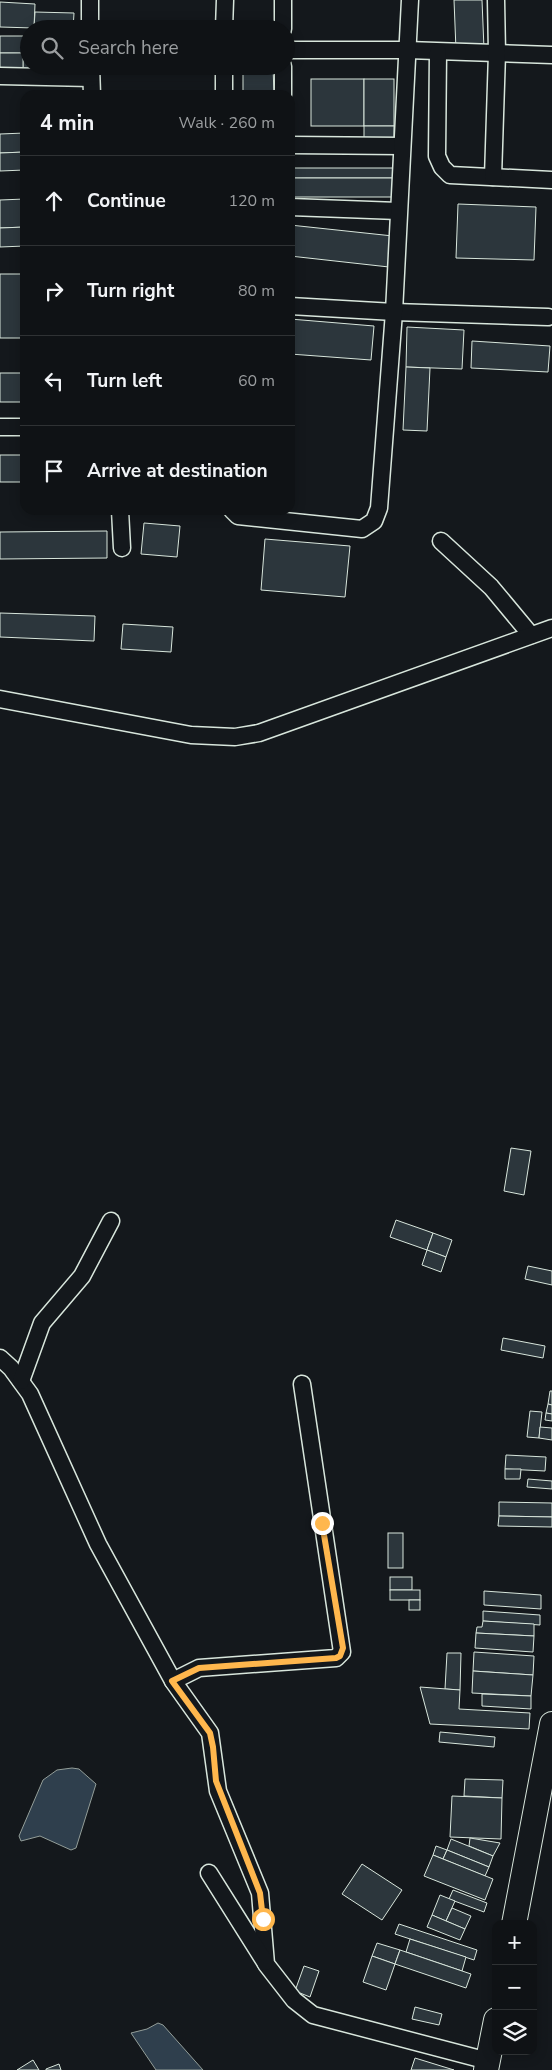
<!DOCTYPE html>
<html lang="en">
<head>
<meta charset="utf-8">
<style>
	body { margin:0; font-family:"Nunito Sans",sans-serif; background:#181b1e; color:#f1f3f6 }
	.controls { position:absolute; right:15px; bottom:15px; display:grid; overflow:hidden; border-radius:10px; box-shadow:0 2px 12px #0003 }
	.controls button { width:45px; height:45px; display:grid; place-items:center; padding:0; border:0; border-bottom:1px solid #2f3234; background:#0f1215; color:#f1f3f6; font:25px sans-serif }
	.stop { position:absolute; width:15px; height:15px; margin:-11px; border:4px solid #ffb74d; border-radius:50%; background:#fff }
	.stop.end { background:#ffb74d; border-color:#fff; box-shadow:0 1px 5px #0008 }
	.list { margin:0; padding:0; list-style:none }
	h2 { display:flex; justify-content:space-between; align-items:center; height:65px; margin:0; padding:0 20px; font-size:21px }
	h2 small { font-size:16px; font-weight:400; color:#9b9ea0 }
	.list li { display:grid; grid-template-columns:32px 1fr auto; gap:15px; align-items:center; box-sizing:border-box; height:90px; padding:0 20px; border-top:1px solid #2f3234 }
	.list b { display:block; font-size:19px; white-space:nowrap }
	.list em { font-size:16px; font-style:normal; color:#9b9ea0 }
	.icon { flex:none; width:28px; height:28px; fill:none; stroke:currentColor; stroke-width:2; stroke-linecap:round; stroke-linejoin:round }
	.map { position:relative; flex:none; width:552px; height:2070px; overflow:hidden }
	.search { position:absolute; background:#0f1215; box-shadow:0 2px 12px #0003; left:20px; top:20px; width:275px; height:55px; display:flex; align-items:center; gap:12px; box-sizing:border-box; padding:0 18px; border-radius:28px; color:#9b9ea0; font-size:19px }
	.panel { position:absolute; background:#0f1215; box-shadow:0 2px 12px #0003; left:20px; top:90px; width:275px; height:425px; border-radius:15px }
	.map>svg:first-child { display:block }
	.water { fill:#2f3f4d; stroke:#939e99 }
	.building { fill:#2c363c; stroke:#d8e6dc }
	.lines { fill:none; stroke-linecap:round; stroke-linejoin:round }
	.minor-casing { stroke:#d8e6dc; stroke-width:19 }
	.highway-casing { stroke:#d8e6dc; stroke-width:26 }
	.minor { stroke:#14181c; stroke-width:16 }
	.highway { stroke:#14181c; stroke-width:24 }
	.route { stroke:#ffb74d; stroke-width:6 }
</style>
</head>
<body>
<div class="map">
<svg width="552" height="2070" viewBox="0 0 552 2070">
	<rect width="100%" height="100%" fill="#14181c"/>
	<g class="water">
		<polygon points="72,1768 79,1769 96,1784 76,1848 71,1850 40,1836 21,1841 19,1836 43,1780 57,1770"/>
		<polygon points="158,2023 163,2025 203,2070 156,2070 131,2033 147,2029"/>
	</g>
	<g class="building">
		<polygon points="454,0 482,0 484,49 456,50"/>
		<polygon points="0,2 35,4 34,28 0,27"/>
		<polygon points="35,12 74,13 73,29 34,28"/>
		<rect x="0" y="36" width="23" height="17"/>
		<polygon points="23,36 29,36 29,66 87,66 87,70 23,71"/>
		<polygon points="0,53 23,53 23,71 0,72"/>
		<polygon points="110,66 210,66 210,68 110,69"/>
		<polygon points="243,66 273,66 274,95 243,95"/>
		<rect x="311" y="79" width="53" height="47"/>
		<rect x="364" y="79" width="30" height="47"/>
		<rect x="364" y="126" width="30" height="13"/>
		<polygon points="25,133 25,152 0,153 0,134"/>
		<polygon points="25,152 25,170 0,171 0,153"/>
		<rect x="292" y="168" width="101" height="10"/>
		<rect x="292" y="178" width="101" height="19"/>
		<polygon points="25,199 25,227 0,228 0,200"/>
		<polygon points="458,204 536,207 534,260 456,258"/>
		<polygon points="290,225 393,236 389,267 290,256"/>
		<polygon points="25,227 25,246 0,247 0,228"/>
		<rect x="0" y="274" width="25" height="64"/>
		<polygon points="290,319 374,326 371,360 290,354"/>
		<polygon points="407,327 464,330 462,369 406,367"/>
		<polygon points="472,341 550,346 548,372 471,368"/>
		<polygon points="406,367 430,368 427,431 403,430"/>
		<rect x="0" y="373" width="25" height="29"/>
		<rect x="0" y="455" width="25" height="27"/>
		<polygon points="144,523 180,526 177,557 141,554"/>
		<polygon points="107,531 107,558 0,559 0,532"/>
		<polygon points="265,539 350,546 345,597 261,590"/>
		<polygon points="0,613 95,616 94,641 0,637"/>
		<polygon points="123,624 173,627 171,652 121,649"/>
		<polygon points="511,1148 531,1151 524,1195 504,1191"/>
		<polygon points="396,1220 433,1233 427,1250 390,1237"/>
		<polygon points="433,1233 452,1240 446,1257 427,1250"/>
		<polygon points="427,1250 446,1257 441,1272 422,1265"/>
		<polygon points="528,1266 552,1271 552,1285 525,1279"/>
		<polygon points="503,1338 545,1346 543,1358 501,1350"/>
		<polygon points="550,1391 552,1391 552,1405 548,1404"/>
		<polygon points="548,1404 552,1405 552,1414 546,1413"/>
		<polygon points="530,1411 542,1412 539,1438 527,1437"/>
		<polygon points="546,1413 552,1414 552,1421 545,1420"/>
		<polygon points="540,1427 552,1428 552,1440 539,1438"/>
		<polygon points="506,1455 546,1457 545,1471 505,1469"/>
		<polygon points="505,1469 521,1469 520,1479 505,1479"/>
		<polygon points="528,1479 552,1481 552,1489 527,1487"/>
		<polygon points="499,1502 552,1503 552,1517 499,1516"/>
		<polygon points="499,1516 552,1517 552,1527 498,1526"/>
		<rect x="388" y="1533" width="15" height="35"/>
		<rect x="390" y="1577" width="22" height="13"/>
		<rect x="390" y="1590" width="30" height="10"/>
		<polygon points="484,1591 541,1595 541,1609 484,1605"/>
		<rect x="409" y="1600" width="11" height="10"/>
		<polygon points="483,1611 540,1615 540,1625 483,1621"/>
		<polygon points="483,1621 534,1624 534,1636 476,1633 477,1627 482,1627"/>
		<polygon points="476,1633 534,1636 533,1652 475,1648"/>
		<polygon points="474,1652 534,1656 533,1675 473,1671"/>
		<polygon points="447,1653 461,1653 460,1690 445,1689"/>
		<polygon points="473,1671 533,1675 531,1696 472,1693"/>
		<polygon points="420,1687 460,1690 459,1709 530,1713 529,1729 430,1724"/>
		<polygon points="482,1694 531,1696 531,1709 482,1706"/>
		<polygon points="440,1732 495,1737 494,1747 439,1742"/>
		<polygon points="465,1779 503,1780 502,1798 464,1796"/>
		<polygon points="452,1796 502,1798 501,1839 450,1837"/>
		<polygon points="470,1838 500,1843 493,1856 469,1846"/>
		<polygon points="451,1839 493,1856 489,1867 447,1850"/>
		<polygon points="436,1846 447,1850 443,1859 433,1855"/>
		<polygon points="447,1850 489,1867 485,1876 443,1859"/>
		<polygon points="433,1855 493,1879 485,1900 424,1876"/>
		<polygon points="362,1864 402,1890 382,1920 342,1894"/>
		<polygon points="453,1890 487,1903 484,1912 449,1899"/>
		<polygon points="440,1895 455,1901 446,1921 432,1915"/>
		<polygon points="452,1908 471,1916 465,1929 446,1921"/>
		<polygon points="432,1915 465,1929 460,1940 427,1927"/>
		<polygon points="399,1924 477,1950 474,1960 395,1934"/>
		<polygon points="410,1939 466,1957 462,1971 406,1952"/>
		<polygon points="377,1943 400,1950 395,1964 372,1956"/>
		<polygon points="400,1950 471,1974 466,1988 395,1964"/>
		<polygon points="372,1956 395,1964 386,1990 363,1982"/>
		<polygon points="304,1966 319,1971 310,1997 295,1991"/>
		<polygon points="415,2007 442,2014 439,2025 412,2019"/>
		<polygon points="415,2058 454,2070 411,2070"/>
		<polygon points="33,2060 39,2070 17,2070"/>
		<polygon points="59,2064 61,2070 46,2070 46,2069"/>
	</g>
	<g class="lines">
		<g class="minor-casing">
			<g id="minor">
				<polyline points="90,0 90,29"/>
				<polyline points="224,29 225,0"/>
				<polyline points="283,29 283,0"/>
				<polyline points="286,50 407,50 552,55"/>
				<polyline points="438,52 437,156 442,167 450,175 552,180"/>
				<polyline points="91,66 92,95"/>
				<polyline points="283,66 283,95"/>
				<polyline points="0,76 91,78"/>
				<polyline points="224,95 224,66"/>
				<polyline points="290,145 402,146"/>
				<polyline points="493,177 497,53 496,0"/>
				<polyline points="290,207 398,211"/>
				<polyline points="290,306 394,312 548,317"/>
				<polyline points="0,427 25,427"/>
				<polyline points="120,510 122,548"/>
				<polyline points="232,510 238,516 362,529 374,521 379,508 394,312 410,0"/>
				<polyline points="441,541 491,587 531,635"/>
				<polyline points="0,699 191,735 235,737 259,733 552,628"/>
				<polyline points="0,1358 11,1368 30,1394 98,1544 173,1681 210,1733 218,1791 260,1893 266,1964 294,2000 313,2015 488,2061"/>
				<polyline points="21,1381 42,1323 82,1276 111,1221"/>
				<polyline points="173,1681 199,1668 336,1658 342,1652 302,1384"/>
				<polyline points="209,1873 265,1962"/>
			</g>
		</g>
		<g class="highway-casing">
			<g id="highway">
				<polyline points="514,1924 552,1724"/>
				<polyline points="486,2070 496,2020"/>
			</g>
		</g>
		<use href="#minor" class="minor"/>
		<use href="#highway" class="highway"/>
	</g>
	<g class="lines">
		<polyline class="route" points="263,1919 260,1893 216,1781 213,1747 210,1733 172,1681 199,1668 336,1658 340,1656 343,1648 322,1523"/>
	</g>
</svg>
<div class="controls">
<button>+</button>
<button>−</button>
<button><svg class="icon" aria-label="layers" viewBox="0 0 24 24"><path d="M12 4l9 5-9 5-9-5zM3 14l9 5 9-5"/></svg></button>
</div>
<div class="stop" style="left:263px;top:1919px"></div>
<div class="stop end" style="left:322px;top:1523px"></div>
<div class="search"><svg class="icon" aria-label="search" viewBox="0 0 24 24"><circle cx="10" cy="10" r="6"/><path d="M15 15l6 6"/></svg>Search here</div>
<section class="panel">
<h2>4 min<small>Walk · 260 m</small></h2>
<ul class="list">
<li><svg class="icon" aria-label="ahead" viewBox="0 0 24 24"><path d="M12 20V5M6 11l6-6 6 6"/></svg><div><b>Continue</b></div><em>120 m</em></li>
<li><svg class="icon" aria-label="right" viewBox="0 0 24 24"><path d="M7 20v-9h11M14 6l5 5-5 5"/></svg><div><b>Turn right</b></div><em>80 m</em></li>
<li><svg class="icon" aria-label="left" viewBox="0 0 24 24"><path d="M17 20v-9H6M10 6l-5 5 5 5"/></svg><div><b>Turn left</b></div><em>60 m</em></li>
<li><svg class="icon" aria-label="arrive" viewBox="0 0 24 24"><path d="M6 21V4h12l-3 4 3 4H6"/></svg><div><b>Arrive at destination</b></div></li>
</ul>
</section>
</div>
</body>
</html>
